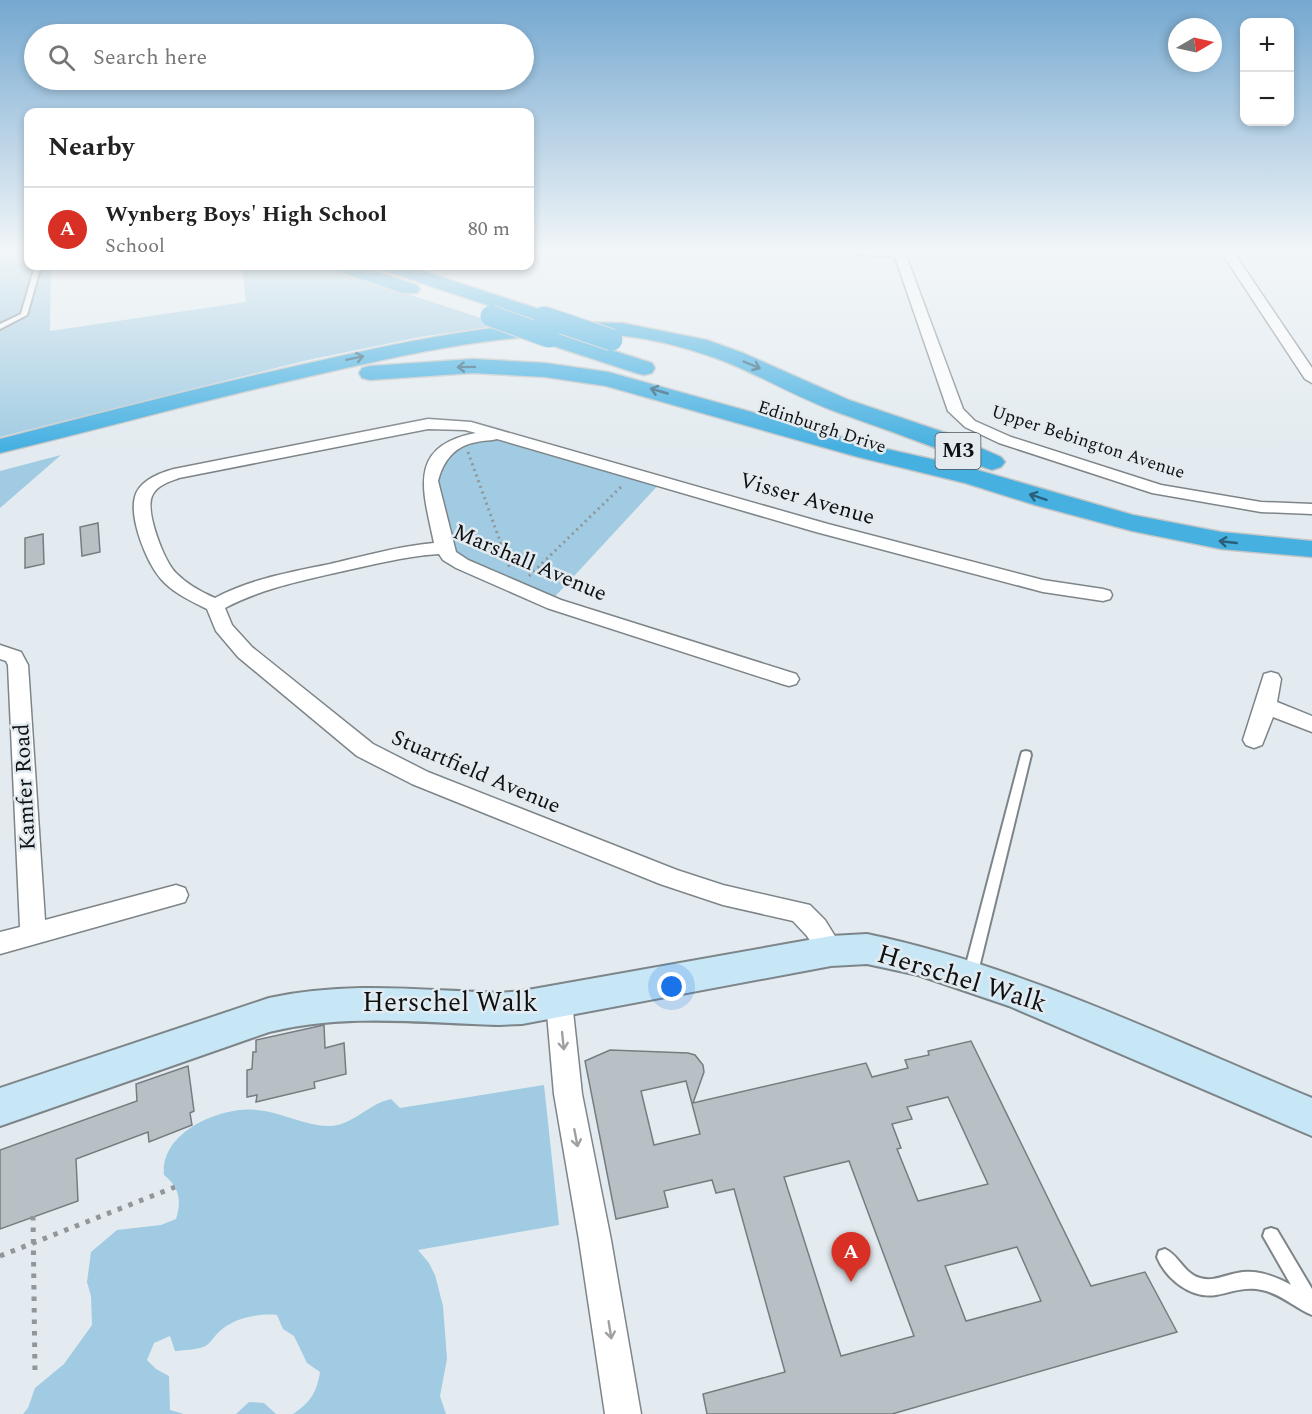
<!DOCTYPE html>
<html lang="en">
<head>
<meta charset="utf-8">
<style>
	body { margin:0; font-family:Spectral,serif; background:#f2f2f2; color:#222 }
	.controls { position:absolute; right:18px; top:18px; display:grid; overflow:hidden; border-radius:12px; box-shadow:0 3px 9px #0003 }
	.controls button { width:54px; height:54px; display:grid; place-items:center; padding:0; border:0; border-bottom:2px solid #e0e0e0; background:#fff; color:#222; font:30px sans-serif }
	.compass { position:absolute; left:1168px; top:18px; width:54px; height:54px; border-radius:50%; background:#fff; box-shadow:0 3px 9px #0003; rotate:81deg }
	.you { position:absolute; left:672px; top:987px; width:21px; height:21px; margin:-15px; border:4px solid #fff; border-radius:50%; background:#1a73e8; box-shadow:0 0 0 9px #1a73e833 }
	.badge { display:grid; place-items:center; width:39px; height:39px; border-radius:50%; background:#d93025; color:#fff; font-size:20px; font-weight:700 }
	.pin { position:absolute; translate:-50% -50px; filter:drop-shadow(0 2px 3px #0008) }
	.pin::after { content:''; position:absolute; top:32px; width:21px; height:18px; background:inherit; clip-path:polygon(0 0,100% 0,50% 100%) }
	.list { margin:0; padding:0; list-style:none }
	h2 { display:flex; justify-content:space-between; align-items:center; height:78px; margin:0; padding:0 24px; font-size:26px }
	h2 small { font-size:20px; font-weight:400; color:#767676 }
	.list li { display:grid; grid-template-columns:39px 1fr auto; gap:18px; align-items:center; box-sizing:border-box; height:84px; padding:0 24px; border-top:2px solid #e0e0e0 }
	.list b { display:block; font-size:22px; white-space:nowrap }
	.list p { margin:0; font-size:20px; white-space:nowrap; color:#767676 }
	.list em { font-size:20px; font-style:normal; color:#767676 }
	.icon { flex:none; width:33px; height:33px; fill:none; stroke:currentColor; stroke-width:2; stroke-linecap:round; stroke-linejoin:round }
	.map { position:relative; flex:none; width:1312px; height:1414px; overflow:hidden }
	.search { position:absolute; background:#fff; box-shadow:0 3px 9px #0003; left:24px; top:24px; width:510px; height:66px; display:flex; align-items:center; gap:15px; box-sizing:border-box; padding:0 21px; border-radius:33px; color:#767676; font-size:22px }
	.panel { position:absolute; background:#fff; box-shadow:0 3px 9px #0003; left:24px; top:108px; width:510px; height:162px; border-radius:12px }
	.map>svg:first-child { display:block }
	.green { fill:#a0cbe2 }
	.building { fill:#b8c0c5; stroke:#757d81; stroke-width:1.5; fill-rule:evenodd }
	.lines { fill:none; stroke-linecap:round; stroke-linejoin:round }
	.lane-casing { stroke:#7d8589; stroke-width:4 }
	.street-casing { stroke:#7d8589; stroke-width:3 }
	.secondary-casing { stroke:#7d8589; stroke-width:4 }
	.highway-casing { stroke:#c5c6c6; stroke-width:3 }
	.path-far1 { stroke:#90969a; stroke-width:3; stroke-dasharray:2 4; stroke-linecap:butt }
	.path { stroke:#90969a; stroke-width:5; stroke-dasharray:4.5 7; stroke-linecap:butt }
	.lane { fill:#fff; fill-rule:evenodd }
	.street { fill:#fff; fill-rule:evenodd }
	.secondary { fill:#c8e7f6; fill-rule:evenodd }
	.highway { fill:#46b0e1; fill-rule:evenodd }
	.highway-bridge-casing { stroke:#c5c6c6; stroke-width:23; stroke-linecap:butt }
	.highway-bridge { stroke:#46b0e1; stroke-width:21 }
	.oneway { stroke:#2a607a }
	.oneway2 { stroke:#9fa0a1 }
	.labels { text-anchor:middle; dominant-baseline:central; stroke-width:5; stroke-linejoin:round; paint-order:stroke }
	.far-street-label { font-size:18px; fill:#0e1113; stroke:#e3ebf0 }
	.shield { fill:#e3ebf0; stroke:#4e5255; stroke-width:1.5 }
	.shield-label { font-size:21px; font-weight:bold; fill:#0e1113 }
	.street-label { font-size:22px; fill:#0e1113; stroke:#e3ebf0 }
	.near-street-label { font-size:27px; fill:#0e1113; stroke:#e3ebf0 }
</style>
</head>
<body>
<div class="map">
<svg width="1312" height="1414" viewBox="0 0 1312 1414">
	<rect width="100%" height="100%" fill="#e3ebf0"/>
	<g class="green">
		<polygon points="0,250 28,250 28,266 51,266 50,331 246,302 242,266 323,266 502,325 420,337 308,360 0,437"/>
		<polygon points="485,436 662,481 550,602 455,563 434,469 443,453"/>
		<polygon points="61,455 0,508 0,471"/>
		<path d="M 544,1085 L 559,1225 L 418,1250 L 429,1263 L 435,1275 L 443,1306 L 447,1359 L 440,1396 L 446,1414 L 293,1414 C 310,1403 317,1392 320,1372 L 307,1363 L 294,1336 L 283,1329 L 277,1315 C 259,1313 234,1318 220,1331 C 215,1335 212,1341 207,1345 C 199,1350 185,1350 175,1351 L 170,1336 L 154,1343 L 147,1360 L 156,1369 L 169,1376 L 170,1410 L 184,1414 L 23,1414 L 28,1408 L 35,1388 L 64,1364 L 92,1325 L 91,1296 L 87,1282 L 91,1252 L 117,1230 L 161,1225 L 176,1219 C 182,1200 179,1187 164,1175 C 160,1132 221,1106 257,1110 C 281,1112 305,1126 329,1126 C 352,1126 368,1104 391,1099 L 400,1108 Z"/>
		<polygon points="249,1402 264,1403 276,1414 236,1414"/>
	</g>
	<g class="building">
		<polygon points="98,523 100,552 82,556 80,527"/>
		<polygon points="43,534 44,564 25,568 25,538"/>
		<polygon points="324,1025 325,1048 344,1043 346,1074 314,1082 315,1088 256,1102 257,1095 247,1097 247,1070 252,1069 253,1052 256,1052 256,1040"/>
		<path d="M 971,1041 L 1091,1286 L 1145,1272 L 1177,1332 L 892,1414 L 707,1414 L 703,1394 L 785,1372 L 734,1189 L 716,1193 L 712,1180 L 664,1191 L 668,1207 L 616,1219 L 585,1061 L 610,1050 L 688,1053 L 695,1055 L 703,1065 L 704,1072 L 693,1103 L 866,1063 L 872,1077 L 908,1068 L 905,1060 L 929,1055 L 928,1051 ZM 686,1081 L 700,1134 L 654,1145 L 641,1091 ZM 948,1097 L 988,1184 L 918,1201 L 897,1149 L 901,1148 L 892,1124 L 912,1119 L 907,1107 ZM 849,1161 L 914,1336 L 841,1356 L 784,1177 ZM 1017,1247 L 1041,1301 L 966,1321 L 945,1266 Z"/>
		<polygon points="188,1066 194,1111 190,1113 192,1125 149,1142 148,1132 76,1159 78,1201 0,1229 0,1150 137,1101 136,1084"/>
	</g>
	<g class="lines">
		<g class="lane-casing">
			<g id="lane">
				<polygon points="35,266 41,266 27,315 0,329 0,324 21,314"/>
				<polygon points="1026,751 1030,752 1031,755 977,976 975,980 970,982 965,980 963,976 1021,755 1022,752"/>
				<path d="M 1271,1228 L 1277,1230 L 1312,1289 L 1312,1315 C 1295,1308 1281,1294 1262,1290 C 1245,1286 1232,1292 1216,1295 C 1191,1299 1166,1279 1157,1257 L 1159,1251 L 1165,1249 C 1179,1255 1184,1274 1200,1278 C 1213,1282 1225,1275 1237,1273 C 1256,1269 1275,1276 1291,1285 L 1263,1236 L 1265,1230 Z"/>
			</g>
		</g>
		<g class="street-casing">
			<g id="street">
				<polygon points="847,250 904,250 963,409 975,421 1011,437 1161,485 1261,502 1312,504 1312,514 1261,512 1152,493 999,443 965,427 948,411 895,257 853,254"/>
				<polygon points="1220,250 1232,250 1312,368 1312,383 1305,379"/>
				<path d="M 428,419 L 471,422 L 828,524 L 1043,580 L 1103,589 L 1110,591 L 1112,595 L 1110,599 L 1103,601 L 1043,592 L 816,532 L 497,439 C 491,441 484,440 477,442 C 456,445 443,460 438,481 L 456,552 L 468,560 L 561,600 L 796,674 L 799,679 L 796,684 L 789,686 L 782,684 L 547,608 L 456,568 L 443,560 L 439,554 C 405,556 372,565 339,572 C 300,581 261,589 225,608 L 232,625 L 252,647 L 373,744 L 428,772 L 677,870 L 723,885 L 810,905 L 825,920 L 844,951 L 840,959 L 831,962 L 822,959 L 807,936 L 793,921 L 723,905 L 660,884 L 412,784 L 357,756 L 238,657 L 216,631 L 207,609 C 191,601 173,593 161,579 C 147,563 129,519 135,497 C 139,481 159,473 174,469 ZM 428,429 L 465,430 L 476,433 C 405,446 424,493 434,543 C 399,546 364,556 330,564 C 291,572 250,579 215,598 C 201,592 187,584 176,573 C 164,561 145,512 152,496 C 157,485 169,482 179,478 Z"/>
				<polygon points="0,645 21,652 28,665 45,920 176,885 185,888 188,895 185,902 0,954 0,932 20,927 8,665 6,661 0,659"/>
				<polygon points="1271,672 1278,674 1281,679 1277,702 1312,716 1312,732 1273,717 1262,745 1254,748 1246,745 1243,740 1264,674"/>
				<polygon points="559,990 569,994 572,1002 582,1094 611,1240 641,1414 605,1414 579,1240 554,1094 546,1002 549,994"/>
			</g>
		</g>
		<g class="secondary-casing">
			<path id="secondary" d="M 867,934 C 1021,966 1167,1038 1312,1098 L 1312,1136 L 1009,1006 L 918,975 L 867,964 L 831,966 L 522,1024 L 499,1025 C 421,1023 346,1013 269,1032 L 0,1126 L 0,1088 L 269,998 C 346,981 421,990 499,993 L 522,991 L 831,936 Z"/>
		</g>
		<g class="highway-casing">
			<g id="highway">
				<polygon points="332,266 359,266 417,285 420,289 417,293 403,293 334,270"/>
				<path d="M 379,266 L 407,266 L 551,313 L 554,317 L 547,322 L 622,323 L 707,340 L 743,353 L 849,400 L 949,434 L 1001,457 L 1005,462 L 1001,467 L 992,470 L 983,467 C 934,446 884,429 834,411 C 797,397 763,377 726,362 C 675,342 616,330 561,334 L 652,363 L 655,368 L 652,373 L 644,375 L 636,373 L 541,342 L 539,336 C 466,341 395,357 324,373 C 215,397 108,427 0,453 L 0,439 C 104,412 209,385 314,362 C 390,345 464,329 542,323 L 382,270 Z"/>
				<polygon points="473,359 545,363 608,372 873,446 967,467 1133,515 1221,532 1312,541 1312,557 1221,549 1132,531 1035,505 965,483 858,457 606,386 545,377 473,373 370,380 362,378 359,373 362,368 370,366"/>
			</g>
		</g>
		<g class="path-far1">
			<polyline points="468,452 510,569"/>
			<polyline points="529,576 623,485"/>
		</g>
		<g class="path">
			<polyline points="33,1216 35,1373"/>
			<polyline points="0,1256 175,1187"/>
		</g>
		<use href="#lane" class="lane"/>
		<use href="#street" class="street"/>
		<use href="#secondary" class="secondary"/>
		<use href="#highway" class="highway"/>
		<g class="highway-bridge-casing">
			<g id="highway-bridge">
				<polyline points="491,316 549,337"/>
				<polyline points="544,317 612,340"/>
			</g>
		</g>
		<use href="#highway-bridge" class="highway-bridge"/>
	</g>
	<defs><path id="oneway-shaft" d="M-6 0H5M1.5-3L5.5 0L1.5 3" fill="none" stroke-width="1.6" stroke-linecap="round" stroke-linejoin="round" transform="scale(1.5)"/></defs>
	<g class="oneway">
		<use href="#oneway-shaft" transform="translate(355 358) rotate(-12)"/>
		<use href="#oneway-shaft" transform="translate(752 365) rotate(23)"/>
		<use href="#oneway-shaft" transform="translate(466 367) rotate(179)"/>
		<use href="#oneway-shaft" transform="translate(659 391) rotate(-164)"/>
		<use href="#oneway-shaft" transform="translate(1038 497) rotate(-162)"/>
		<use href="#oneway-shaft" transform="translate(1228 542) rotate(-174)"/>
	</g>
	<g class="oneway2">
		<use href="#oneway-shaft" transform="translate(563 1041) rotate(84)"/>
		<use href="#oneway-shaft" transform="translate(576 1138) rotate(79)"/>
		<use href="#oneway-shaft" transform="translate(610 1330) rotate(81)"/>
	</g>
	<linearGradient id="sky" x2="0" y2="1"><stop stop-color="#75a8d0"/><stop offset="0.56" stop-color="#f2f6f8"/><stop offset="1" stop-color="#f2f6f8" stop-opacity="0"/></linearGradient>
	<rect width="1312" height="448" fill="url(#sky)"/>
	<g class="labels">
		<g class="far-street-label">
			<text transform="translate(822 427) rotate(18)">Edinburgh Drive</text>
			<text transform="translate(1088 442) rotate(18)">Upper Bebington Avenue</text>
		</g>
		<rect class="shield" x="935.5" y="433" width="45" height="36" rx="4.5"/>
		<g class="shield-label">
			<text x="958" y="451">M3</text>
		</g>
		<g class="street-label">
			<text transform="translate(807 499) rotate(16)">Visser Avenue</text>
			<text transform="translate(530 563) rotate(23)">Marshall Avenue</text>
			<text transform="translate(476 772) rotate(23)">Stuartfield Avenue</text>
			<text transform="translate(25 787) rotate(-93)">Kamfer Road</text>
		</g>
		<g class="near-street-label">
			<text transform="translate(962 979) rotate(17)">Herschel Walk</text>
			<text x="450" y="1003">Herschel Walk</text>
		</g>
	</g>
</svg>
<div class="controls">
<button>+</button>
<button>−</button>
</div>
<svg class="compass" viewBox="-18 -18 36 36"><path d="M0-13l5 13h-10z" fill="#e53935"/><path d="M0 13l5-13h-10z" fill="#767676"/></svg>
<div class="you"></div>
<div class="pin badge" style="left:851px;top:1282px">A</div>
<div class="search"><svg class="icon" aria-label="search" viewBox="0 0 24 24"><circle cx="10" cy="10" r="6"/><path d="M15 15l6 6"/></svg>Search here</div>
<section class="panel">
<h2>Nearby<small></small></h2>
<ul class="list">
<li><span class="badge">A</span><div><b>Wynberg Boys' High School</b><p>School</p></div><em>80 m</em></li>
</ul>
</section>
</div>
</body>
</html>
